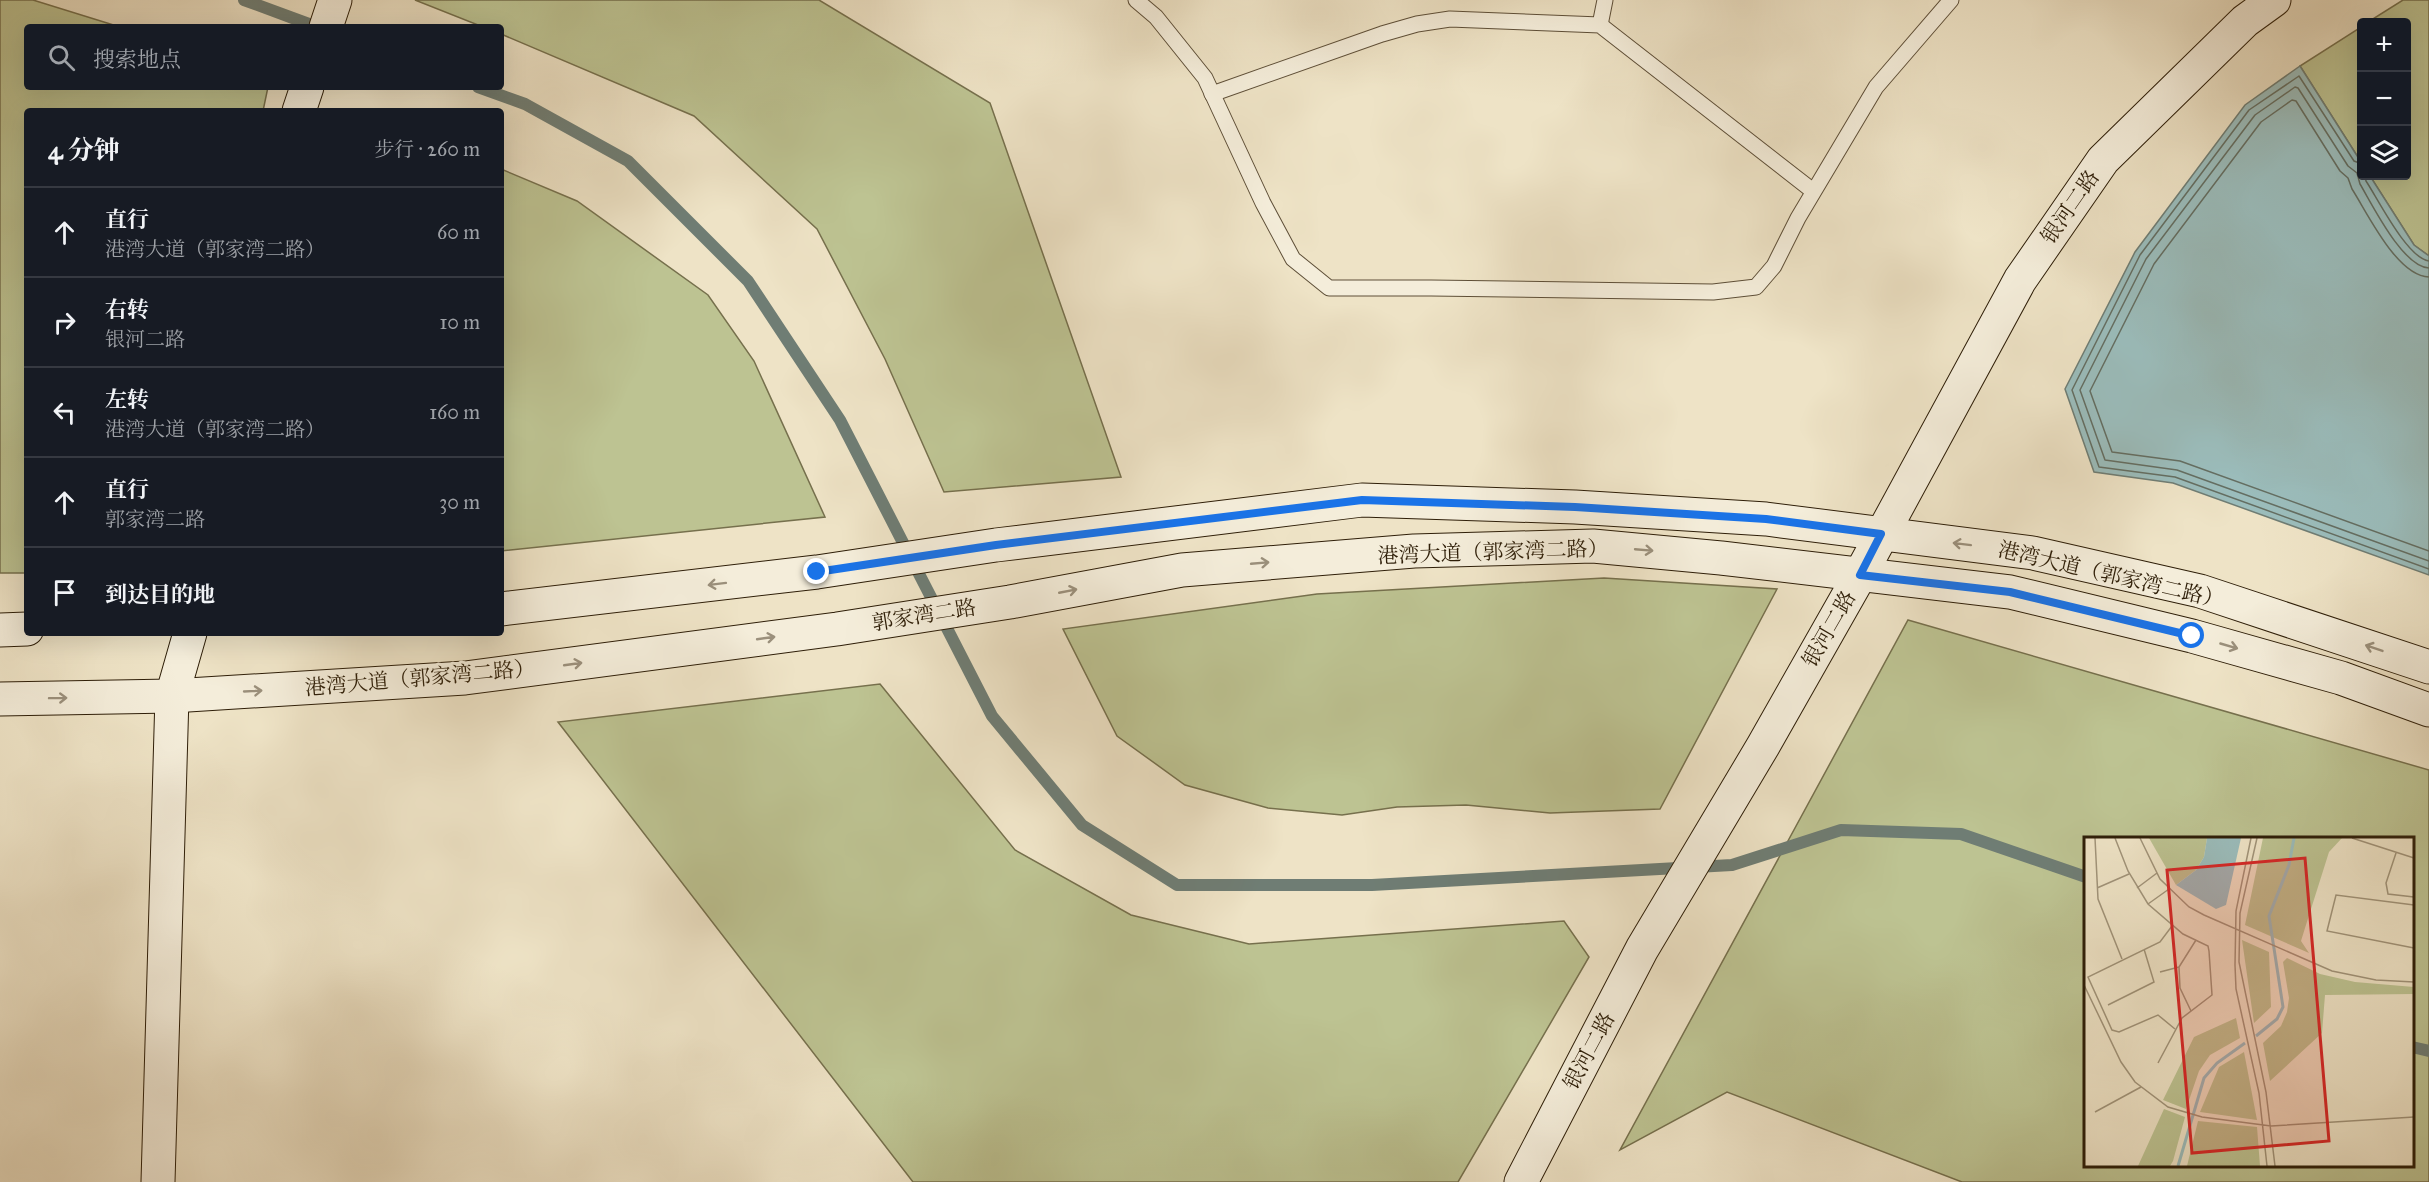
<!DOCTYPE html>
<html lang="zh">
<head>
<meta charset="utf-8">
<style>
	body { margin:0; font-family:"IM FELL Great Primer","Noto Serif SC",serif; background:#242831; color:#f1f3f6 }
	.controls { position:absolute; right:18px; top:18px; display:grid; overflow:hidden; border-radius:6px; box-shadow:0 6px 24px #0002 }
	.controls button { width:54px; height:54px; display:grid; place-items:center; padding:0; border:0; border-bottom:2px solid #363941; background:#171b24; color:#f1f3f6; font:30px sans-serif }
	.stop { position:absolute; width:18px; height:18px; margin:-14px; border:4px solid #1a73e8; border-radius:50%; background:#fff }
	.stop.end { background:#1a73e8; border-color:#fff; box-shadow:0 2px 6px #0008 }
	.list { margin:0; padding:0; list-style:none }
	h2 { display:flex; justify-content:space-between; align-items:center; height:78px; margin:0; padding:0 24px; font-size:26px }
	h2 small { font-size:20px; font-weight:400; color:#9ea1a6 }
	.list li { display:grid; grid-template-columns:39px 1fr auto; gap:18px; align-items:center; box-sizing:border-box; height:90px; padding:0 24px; border-top:2px solid #363941 }
	.list b { display:block; font-size:22px; white-space:nowrap }
	.list p { margin:0; font-size:20px; white-space:nowrap; color:#9ea1a6 }
	.list em { font-size:20px; font-style:normal; color:#9ea1a6 }
	.icon { flex:none; width:33px; height:33px; fill:none; stroke:currentColor; stroke-width:2; stroke-linecap:round; stroke-linejoin:round }
	.map { position:relative; flex:none; width:2429px; height:1182px; overflow:hidden }
	.search { position:absolute; background:#171b24; box-shadow:0 6px 24px #0002; left:24px; top:24px; width:480px; height:66px; display:flex; align-items:center; gap:15px; box-sizing:border-box; padding:0 21px; border-radius:6px; color:#9ea1a6; font-size:22px }
	.panel { position:absolute; background:#171b24; box-shadow:0 6px 24px #0002; left:24px; top:108px; width:480px; height:528px; border-radius:6px }
	.map>svg:first-child { display:block }
	.green { fill:#bdc392; stroke:#76704d; stroke-width:1.5; fill-rule:evenodd }
	.water { fill:#9bbdbc; stroke:#6f7d74; stroke-width:1.5 }
	.lines { fill:none; stroke-linecap:round; stroke-linejoin:round }
	.shore { stroke:#646e62; stroke-width:1.5 }
	.stream { stroke:#6f7d74; stroke-width:12 }
	.lane-casing { stroke:#5e4f38; stroke-width:17 }
	.secondary-casing { stroke:#2e1e08; stroke-width:35 }
	.lane { stroke:#f4edda; stroke-width:15 }
	.secondary { stroke:#f4edda; stroke-width:33 }
	.oneway { stroke:#9b907c }
	.route { stroke:#1a73e8; stroke-width:8 }
	.labels { text-anchor:middle; dominant-baseline:central; stroke-width:6; stroke-linejoin:round; paint-order:stroke }
	.street-label { font-size:21px; fill:#2e1e08; stroke:#f4edda }
	.inset-river { fill:none; stroke:#9bbdbc; stroke-width:3 }
	.inset-road { fill:none; stroke:#a1947a; stroke-width:1.5 }
	.view { fill:#d62828; fill-opacity:0.15; stroke:#d62828; stroke-width:3 }
	.inset-edge { fill:none; stroke:#2e1e08; stroke-width:3 }
</style>
</head>
<body>
<div class="map">
<svg width="2429" height="1182" viewBox="0 0 2429 1182">
	<rect width="100%" height="100%" fill="#eee3c6"/>
	<filter id="stains"><feTurbulence type="fractalNoise" baseFrequency=".00333" numOctaves="4"/><feColorMatrix values="0 0 0 0 .2 0 0 0 0 .09 0 0 0 0 .02 0 0 0 .5 -.17"/></filter>
	<radialGradient id="worn" r=".72"><stop offset=".6" stop-color="#630" stop-opacity="0"/><stop offset="1" stop-color="#630" stop-opacity=".3"/></radialGradient>
	<g class="green">
		<polygon points="0,0 33,0 120,27 27,27 27,87 268,87 263,111 27,111 27,573 0,573"/>
		<polygon points="415,0 819,0 990,103 1121,477 944,492 885,359 817,229 694,116 501,34 501,27 483,27"/>
		<polygon points="2403,0 2429,0 2429,256 2414,245 2370,176 2406,176 2406,22 2368,22"/>
		<polygon points="2361,27 2361,162 2300,66"/>
		<polygon points="501,169 577,201 708,295 754,361 825,517 501,551"/>
		<polygon points="1604,578 1777,589 1660,809 1550,813 1466,805 1397,807 1342,815 1268,808 1185,785 1117,736 1063,629 1317,594"/>
		<path d="M 1908,620 L 2429,770 L 2429,1182 L 1962,1182 L 1727,1092 L 1620,1150 ZM 2086,838 L 2412,838 L 2412,1166 L 2086,1166 Z"/>
		<polygon points="880,684 1015,850 1131,915 1249,944 1564,921 1589,957 1458,1182 913,1182 558,722"/>
	</g>
	<polygon class="water" points="2300,66 2361,162 2362,176 2370,176 2414,245 2429,256 2429,575 2173,483 2094,472 2065,389 2135,252 2245,105"/>
	<g class="lines">
		<g class="shore">
			<polyline points="2362,164 2354,161 2299,76 2249,110 2140,255 2072,390 2099,467 2175,477 2429,569"/>
			<path d="M 2365,176 L 2366,181 C 2378,199 2407,258 2429,261"/>
			<path d="M 2429,268 C 2403,267 2373,206 2360,184 L 2357,173 L 2348,166 L 2298,88 L 2295,87 L 2255,115 L 2146,259 L 2080,390 L 2105,460 L 2177,470 L 2429,561"/>
			<path d="M 2429,277 C 2397,276 2368,214 2352,189 L 2348,178 L 2340,171 L 2296,101 L 2292,100 L 2261,122 L 2154,264 L 2090,391 L 2112,452 L 2180,461 L 2429,551"/>
		</g>
		<g class="stream">
			<polyline points="244,0 317,27"/>
			<polyline points="478,87 525,104 628,161 748,281 840,420 992,716 1082,825 1177,885 1372,885 1732,865 1841,830 1961,834 2086,877"/>
			<polyline points="2412,1047 2429,1051"/>
		</g>
		<g class="lane-casing">
			<g id="lane">
				<polyline points="1136,0 1156,17 1205,78 1263,203 1293,259 1329,288 1431,288 1713,292 1756,287 1774,266 1798,218 1876,87 1951,0"/>
				<polyline points="1600,25 1605,0"/>
				<polyline points="1212,94 1382,34 1417,24 1450,19 1600,25 1813,191"/>
			</g>
		</g>
		<g class="secondary-casing">
			<g id="secondary">
				<polyline points="326,27 335,0"/>
				<polyline points="299,111 307,87"/>
				<polyline points="501,609 817,572 996,545 1362,500 1575,507 1766,519 2033,553 2200,591 2429,667"/>
				<polyline points="0,630 27,629"/>
				<polyline points="0,699 172,696 465,678 837,629 1010,602 1182,570 1414,551 1593,546 1721,558 2010,592 2192,636 2341,678 2429,710"/>
				<polyline points="158,1182 172,696 190,633"/>
				<polyline points="1521,1182 1642,949 1763,746 1860,575 2020,280 2103,160 2245,21 2274,0"/>
			</g>
		</g>
		<use href="#lane" class="lane"/>
		<use href="#secondary" class="secondary"/>
	</g>
	<defs><path id="oneway-shaft" d="M-6 0H5M1.5-3L5.5 0L1.5 3" fill="none" stroke-width="1.6" stroke-linecap="round" stroke-linejoin="round" transform="scale(1.5)"/></defs>
	<g class="oneway">
		<use href="#oneway-shaft" transform="translate(1962 544) rotate(-173)"/>
		<use href="#oneway-shaft" transform="translate(1644 550) rotate(5)"/>
		<use href="#oneway-shaft" transform="translate(1260 563) rotate(-5)"/>
		<use href="#oneway-shaft" transform="translate(717 584) rotate(173)"/>
		<use href="#oneway-shaft" transform="translate(1068 591) rotate(-11)"/>
		<use href="#oneway-shaft" transform="translate(766 638) rotate(-8)"/>
		<use href="#oneway-shaft" transform="translate(2229 646) rotate(16)"/>
		<use href="#oneway-shaft" transform="translate(2374 648) rotate(-161)"/>
		<use href="#oneway-shaft" transform="translate(573 664) rotate(-8)"/>
		<use href="#oneway-shaft" transform="translate(253 691) rotate(-3)"/>
		<use href="#oneway-shaft" transform="translate(58 698) rotate(-1)"/>
	</g>
	<g class="lines">
		<polyline class="route" points="817,572 996,545 1362,500 1575,507 1766,519 1881,534 1860,575 2010,592 2192,636"/>
	</g>
	<g class="labels">
		<g class="street-label">
			<text transform="translate(2070 207) rotate(-55)">银河二路</text>
			<text transform="translate(1493 552) rotate(-2)">港湾大道（郭家湾二路）</text>
			<text transform="translate(2111 575) rotate(13)">港湾大道（郭家湾二路）</text>
			<text transform="translate(924 615) rotate(-9)">郭家湾二路</text>
			<text transform="translate(1829 629) rotate(-60)">银河二路</text>
			<text transform="translate(420 678) rotate(-5)">港湾大道（郭家湾二路）</text>
			<text transform="translate(1589 1051) rotate(-62)">银河二路</text>
		</g>
	</g>
	<g transform="translate(2084 837)">
		<rect width="330" height="330" fill="#eee3c6"/>
		<path d="M 65,1 L 123,1 L 120,20 L 112,33 L 92,48 ZM 179,1 L 258,1 L 245,15 L 221,91 L 217,104 L 225,116 L 161,88 ZM 158,103 L 185,115 L 187,170 L 170,186 ZM 203,121 L 236,137 L 271,145 L 330,150 L 330,157 L 241,158 L 238,196 L 186,244 L 179,206 L 197,189 L 203,175 L 205,161 L 199,125 ZM 152,181 L 156,201 L 126,218 L 115,234 L 102,272 L 79,263 L 110,200 ZM 160,215 L 173,283 L 116,275 L 135,230 ZM 80,272 L 101,280 L 89,324 L 86,329 L 54,329 ZM 114,284 L 173,290 L 176,329 L 103,329 Z" fill="#bdc392"/>
		<path d="M 123,1 L 157,1 L 142,68 L 132,72 L 92,48 L 112,33 L 120,20 Z" fill="#9bbdbc"/>
		<path class="inset-river" d="M 172,199 L 193,182 L 199,170 L 185,79 L 205,28 L 210,1M 94,329 L 120,241 L 133,226 L 161,206"/>
		<path class="inset-road" d="M 11,1 L 14,62 L 38,122M 31,1 L 44,34 L 64,67 L 99,97 L 124,109 L 125,114 L 128,158 L 98,181 L 74,226M 56,1 L 76,42 L 105,70 L 120,78 L 248,134 L 292,143 L 330,145M 167,1 L 152,74 L 151,128 L 152,152 L 175,256 L 183,329M 173,1 L 156,76 L 155,125 L 182,255 L 191,329M 268,1 L 330,21M 312,16 L 302,46 L 304,57 L 330,60M 13,51 L 45,37M 53,51 L 73,36M 64,67 L 85,52M 330,68 L 252,58 L 243,94 L 330,111M 88,89 L 76,105 L 4,140 L 28,193 L 35,195 L 74,178 L 91,192M 76,135 L 95,130M 0,148 L 37,225 L 51,245 L 84,270 L 118,280 L 187,289 L 330,280M 24,168 L 70,145 L 60,112M 107,174 L 96,151 L 95,130 L 112,103M 11,275 L 57,250"/>
		<path class="view" d="M 221,21 L 245,304 L 108,316 L 83,33 Z"/>
		<rect width="330" height="330" class="inset-edge"/>
	</g>
	<rect width="100%" height="100%" filter="url(#stains)"/>
	<rect width="100%" height="100%" fill="url(#worn)"/>
</svg>
<div class="controls">
<button>+</button>
<button>−</button>
<button><svg class="icon" aria-label="layers" viewBox="0 0 24 24"><path d="M12 4l9 5-9 5-9-5zM3 14l9 5 9-5"/></svg></button>
</div>
<div class="stop" style="left:2192px;top:636px"></div>
<div class="stop end" style="left:817px;top:572px"></div>
<div class="search"><svg class="icon" aria-label="search" viewBox="0 0 24 24"><circle cx="10" cy="10" r="6"/><path d="M15 15l6 6"/></svg>搜索地点</div>
<section class="panel">
<h2>4 分钟<small>步行 · 260 m</small></h2>
<ul class="list">
<li><svg class="icon" aria-label="ahead" viewBox="0 0 24 24"><path d="M12 20V5M6 11l6-6 6 6"/></svg><div><b>直行</b><p>港湾大道（郭家湾二路）</p></div><em>60 m</em></li>
<li><svg class="icon" aria-label="right" viewBox="0 0 24 24"><path d="M7 20v-9h11M14 6l5 5-5 5"/></svg><div><b>右转</b><p>银河二路</p></div><em>10 m</em></li>
<li><svg class="icon" aria-label="left" viewBox="0 0 24 24"><path d="M17 20v-9H6M10 6l-5 5 5 5"/></svg><div><b>左转</b><p>港湾大道（郭家湾二路）</p></div><em>160 m</em></li>
<li><svg class="icon" aria-label="ahead" viewBox="0 0 24 24"><path d="M12 20V5M6 11l6-6 6 6"/></svg><div><b>直行</b><p>郭家湾二路</p></div><em>30 m</em></li>
<li><svg class="icon" aria-label="arrive" viewBox="0 0 24 24"><path d="M6 21V4h12l-3 4 3 4H6"/></svg><div><b>到达目的地</b></div></li>
</ul>
</section>
</div>
</body>
</html>
